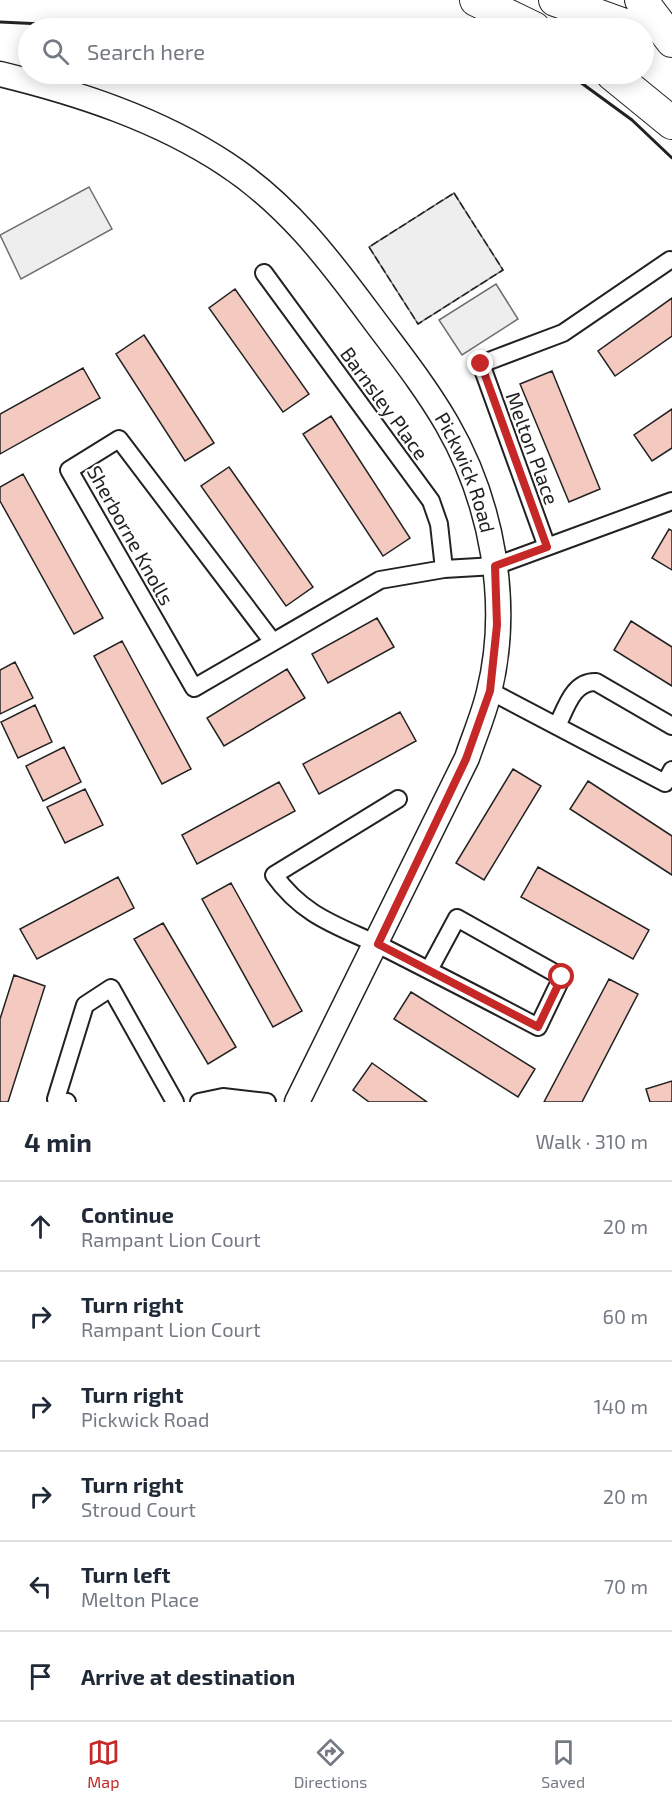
<!DOCTYPE html>
<meta charset="utf-8">
<style>
:root{--surface:#fff;--page:#f2f2f3;--text:#1f2937;--muted:#747a83;--line:#e0e1e3;--accent:#c62828}
body{margin:0;font-family:"Exo 2",sans-serif;background:var(--page);color:var(--text)}
.stop{position:absolute;width:18px;height:18px;margin:-14px;border:4px solid #c62828;border-radius:50%;background:#fff}
.stop.end{background:#c62828;border-color:#fff;box-shadow:0 2px 6px #0008}
.list{margin:0;padding:0;list-style:none}
h2{display:flex;justify-content:space-between;align-items:center;height:78px;margin:0;padding:0 24px;font-size:26px}
h2 small{font-size:20px;font-weight:400;color:var(--muted)}
.list li{display:grid;grid-template-columns:39px 1fr auto;gap:18px;align-items:center;box-sizing:border-box;height:90px;padding:0 24px;border-top:2px solid var(--line)}
.list b{display:block;font-size:22px;white-space:nowrap}
.list p{margin:0;font-size:20px;white-space:nowrap;color:var(--muted)}
.list em{font-size:20px;font-style:normal;color:var(--muted)}
.icon{flex:none;width:33px;height:33px;fill:none;stroke:currentColor;stroke-width:2;stroke-linecap:round;stroke-linejoin:round}
.map{position:relative;flex:none;width:672px;height:1102px;overflow:hidden}
.search{position:absolute;background:var(--surface);box-shadow:0 3px 15px #0003;left:18px;right:18px;top:18px;height:66px;display:flex;align-items:center;gap:15px;box-sizing:border-box;padding:0 21px;border-radius:33px;color:var(--muted);font-size:22px}
.sheet{height:618px;background:var(--surface)}
nav{display:flex;justify-content:space-around;align-items:center;box-sizing:border-box;height:84px;border-top:2px solid var(--line);background:var(--surface);font-size:16px;color:var(--muted)}
nav a{display:grid;justify-items:center;gap:3px}
nav .on{color:var(--accent)}
.map>svg:first-child{display:block}
.green{fill:#eee;stroke:#6f6f6f;stroke-width:1.5}
.building{fill:#f3c9c0;stroke:#222;stroke-width:1.5}
.lines{fill:none;stroke-linecap:round;stroke-linejoin:round}
.street-casing{stroke:#222;stroke-width:20}
.secondary-casing{stroke:#222;stroke-width:27}
.highway-casing{stroke:#222;stroke-width:34}
.street{stroke:#fff;stroke-width:16}
.secondary{stroke:#fff;stroke-width:24}
.highway{stroke:#fff;stroke-width:32}
.fence{stroke:#222;stroke-width:1.5;stroke-dasharray:8 3;stroke-linecap:butt}
.wall{stroke:#222;stroke-width:3}
.route{stroke:#c62828;stroke-width:8}
.labels{text-anchor:middle;dominant-baseline:central;stroke-width:4.5;stroke-linejoin:round;paint-order:stroke}
.street-label{font-size:20px;fill:#222;stroke:#fff}
</style>
<div class="map">
<svg width="672" height="1102" viewBox="0 0 672 1102">
<rect width="100%" height="100%" fill="#fff"/>
<path class="green" d="M89,187l23,42 -91,50 -21,-44z
M454,193l49,77 -85,54 -49,-77z
M496,284l22,35 -56,36 -23,-35z"/>
<path class="building" d="M235,289l74,105 -26,18 -74,-104z
M672,298v38l-57,40 -17,-25z
M144,335l70,108 -29,18 -69,-107z
M83,368l17,30 -100,56v-40z
M552,371l48,118 -31,13 -49,-118z
M672,409v39l-20,13 -18,-26z
M331,416l79,122 -27,18 -80,-122z
M229,467l84,120 -27,19 -85,-120z
M23,474l80,144 -29,16 -74,-133v-14z
M669,529l3,2v39l-20,-12z
M377,618l17,29 -66,36 -16,-29z
M631,621l41,26v39l-58,-36z
M122,641l69,128 -29,15 -68,-128z
M15,662l18,36 -33,16v-44z
M287,669l18,29 -81,48 -17,-28z
M35,705l17,37 -34,16 -17,-36z
M400,712l16,29 -97,53 -16,-30z
M64,747l17,35 -38,19 -17,-35z
M513,769l28,17 -57,94 -28,-17z
M588,781l84,55v39l-102,-66z
M279,782l16,29 -98,53 -15,-29z
M85,789l18,36 -38,18 -18,-36z
M538,867l111,63 -16,29 -112,-62z
M118,877l16,31 -97,51 -17,-30z
M231,883l71,128 -29,16 -71,-128z
M163,923l73,124 -28,17 -74,-125z
M14,975l31,11 -37,116h-8v-83z
M609,979l29,15 -56,108h-38z
M411,992l124,77 -17,28 -124,-78z
M372,1063l55,39h-58l-16,-12z
M672,1081v21h-22l-4,-13z"/>
<g class="lines">
<defs>
<path id="street" d="M264,273l167,228 8,23 5,45
M547,547l-66,-183 82,-31 107,-73
M273,642l-154,-203 -50,31 125,218 186,-108 64,-11 51,-3 177,-65
M490,691l175,92 7,-13
M557,726c9,-18 16,-45 39,-44l76,44
M398,799l-124,76c32,45 70,52 117,76 49,25 98,50 147,76l24,-50 -105,-59 -28,52
M67,1102l-11,-3 29,-94 26,-17 64,114
M199,1102l24,-5 44,5"/>
<g id="secondary">
<path id="s1" d="M0,74c78,19 158,45 226,90 61,40 102,94 145,152 26,35 54,70 76,108 45,78 64,179 42,268 -5,22 -15,45 -22,66l-170,344"/>
</g>
<path id="highway" d="M476,0l58,28
M555,0l78,28
M641,0l31,41
M612,74l60,49"/>
</defs>
<use href="#street" class="street-casing"/>
<use href="#secondary" class="secondary-casing"/>
<use href="#highway" class="highway-casing"/>
<use href="#street" class="street"/>
<use href="#secondary" class="secondary"/>
<use href="#highway" class="highway"/>
<path class="fence" d="M454,193l49,77 -85,54 -49,-77z"/>
<path class="wall" d="M0,22l126,6
M580,82l52,38 40,38"/>
</g>
<g class="lines">
<path class="route" d="M481,364l66,183 -52,19 2,59 -7,66 -24,68 -88,185 160,83 24,-50"/>
</g>
<g class="labels">
<g class="street-label">
<text transform="translate(385 403) rotate(54)">Barnsley Place</text>
<text transform="translate(533 448) rotate(70)">Melton Place</text>
<text stroke="none"><textPath href="#s1" startOffset="640">Pickwick Road</textPath></text>
<text transform="translate(131 535) rotate(61)">Sherborne Knolls</text>
</g>
</g>
</svg>
<div class="stop" style="left:562px;top:977px"></div>
<div class="stop end" style="left:481px;top:364px"></div>
<div class="search"><svg class="icon" aria-label="search" viewBox="0 0 24 24"><circle cx="10" cy="10" r="6"/><path d="M15 15l6 6"/></svg>Search here</div>
</div>
<section class="sheet">
<h2>4 min<small>Walk · 310 m</small></h2>
<ul class="list">
<li><svg class="icon" aria-label="ahead" viewBox="0 0 24 24"><path d="M12 20V5M6 11l6-6 6 6"/></svg><div><b>Continue</b><p>Rampant Lion Court</p></div><em>20 m</em></li>
<li><svg class="icon" aria-label="right" viewBox="0 0 24 24"><path d="M7 20v-9h11M14 6l5 5-5 5"/></svg><div><b>Turn right</b><p>Rampant Lion Court</p></div><em>60 m</em></li>
<li><svg class="icon" aria-label="right" viewBox="0 0 24 24"><path d="M7 20v-9h11M14 6l5 5-5 5"/></svg><div><b>Turn right</b><p>Pickwick Road</p></div><em>140 m</em></li>
<li><svg class="icon" aria-label="right" viewBox="0 0 24 24"><path d="M7 20v-9h11M14 6l5 5-5 5"/></svg><div><b>Turn right</b><p>Stroud Court</p></div><em>20 m</em></li>
<li><svg class="icon" aria-label="left" viewBox="0 0 24 24"><path d="M17 20v-9H6M10 6l-5 5 5 5"/></svg><div><b>Turn left</b><p>Melton Place</p></div><em>70 m</em></li>
<li><svg class="icon" aria-label="arrive" viewBox="0 0 24 24"><path d="M6 21V4h12l-3 4 3 4H6"/></svg><div><b>Arrive at destination</b></div></li>
</ul>
</section>
<nav>
<a class="on"><svg class="icon" aria-label="map" viewBox="0 0 24 24"><path d="M3 6l6-2 6 2 6-2v14l-6 2-6-2-6 2zM9 4v14M15 6v14"/></svg>Map</a>
<a><svg class="icon" aria-label="directions" viewBox="0 0 24 24"><path d="M12 3l9 9-9 9-9-9zM9 14v-3h6M13 9l2 2-2 2"/></svg>Directions</a>
<a><svg class="icon" aria-label="saved" viewBox="0 0 24 24"><path d="M7 4h10v16l-5-4-5 4z"/></svg>Saved</a>
</nav>
